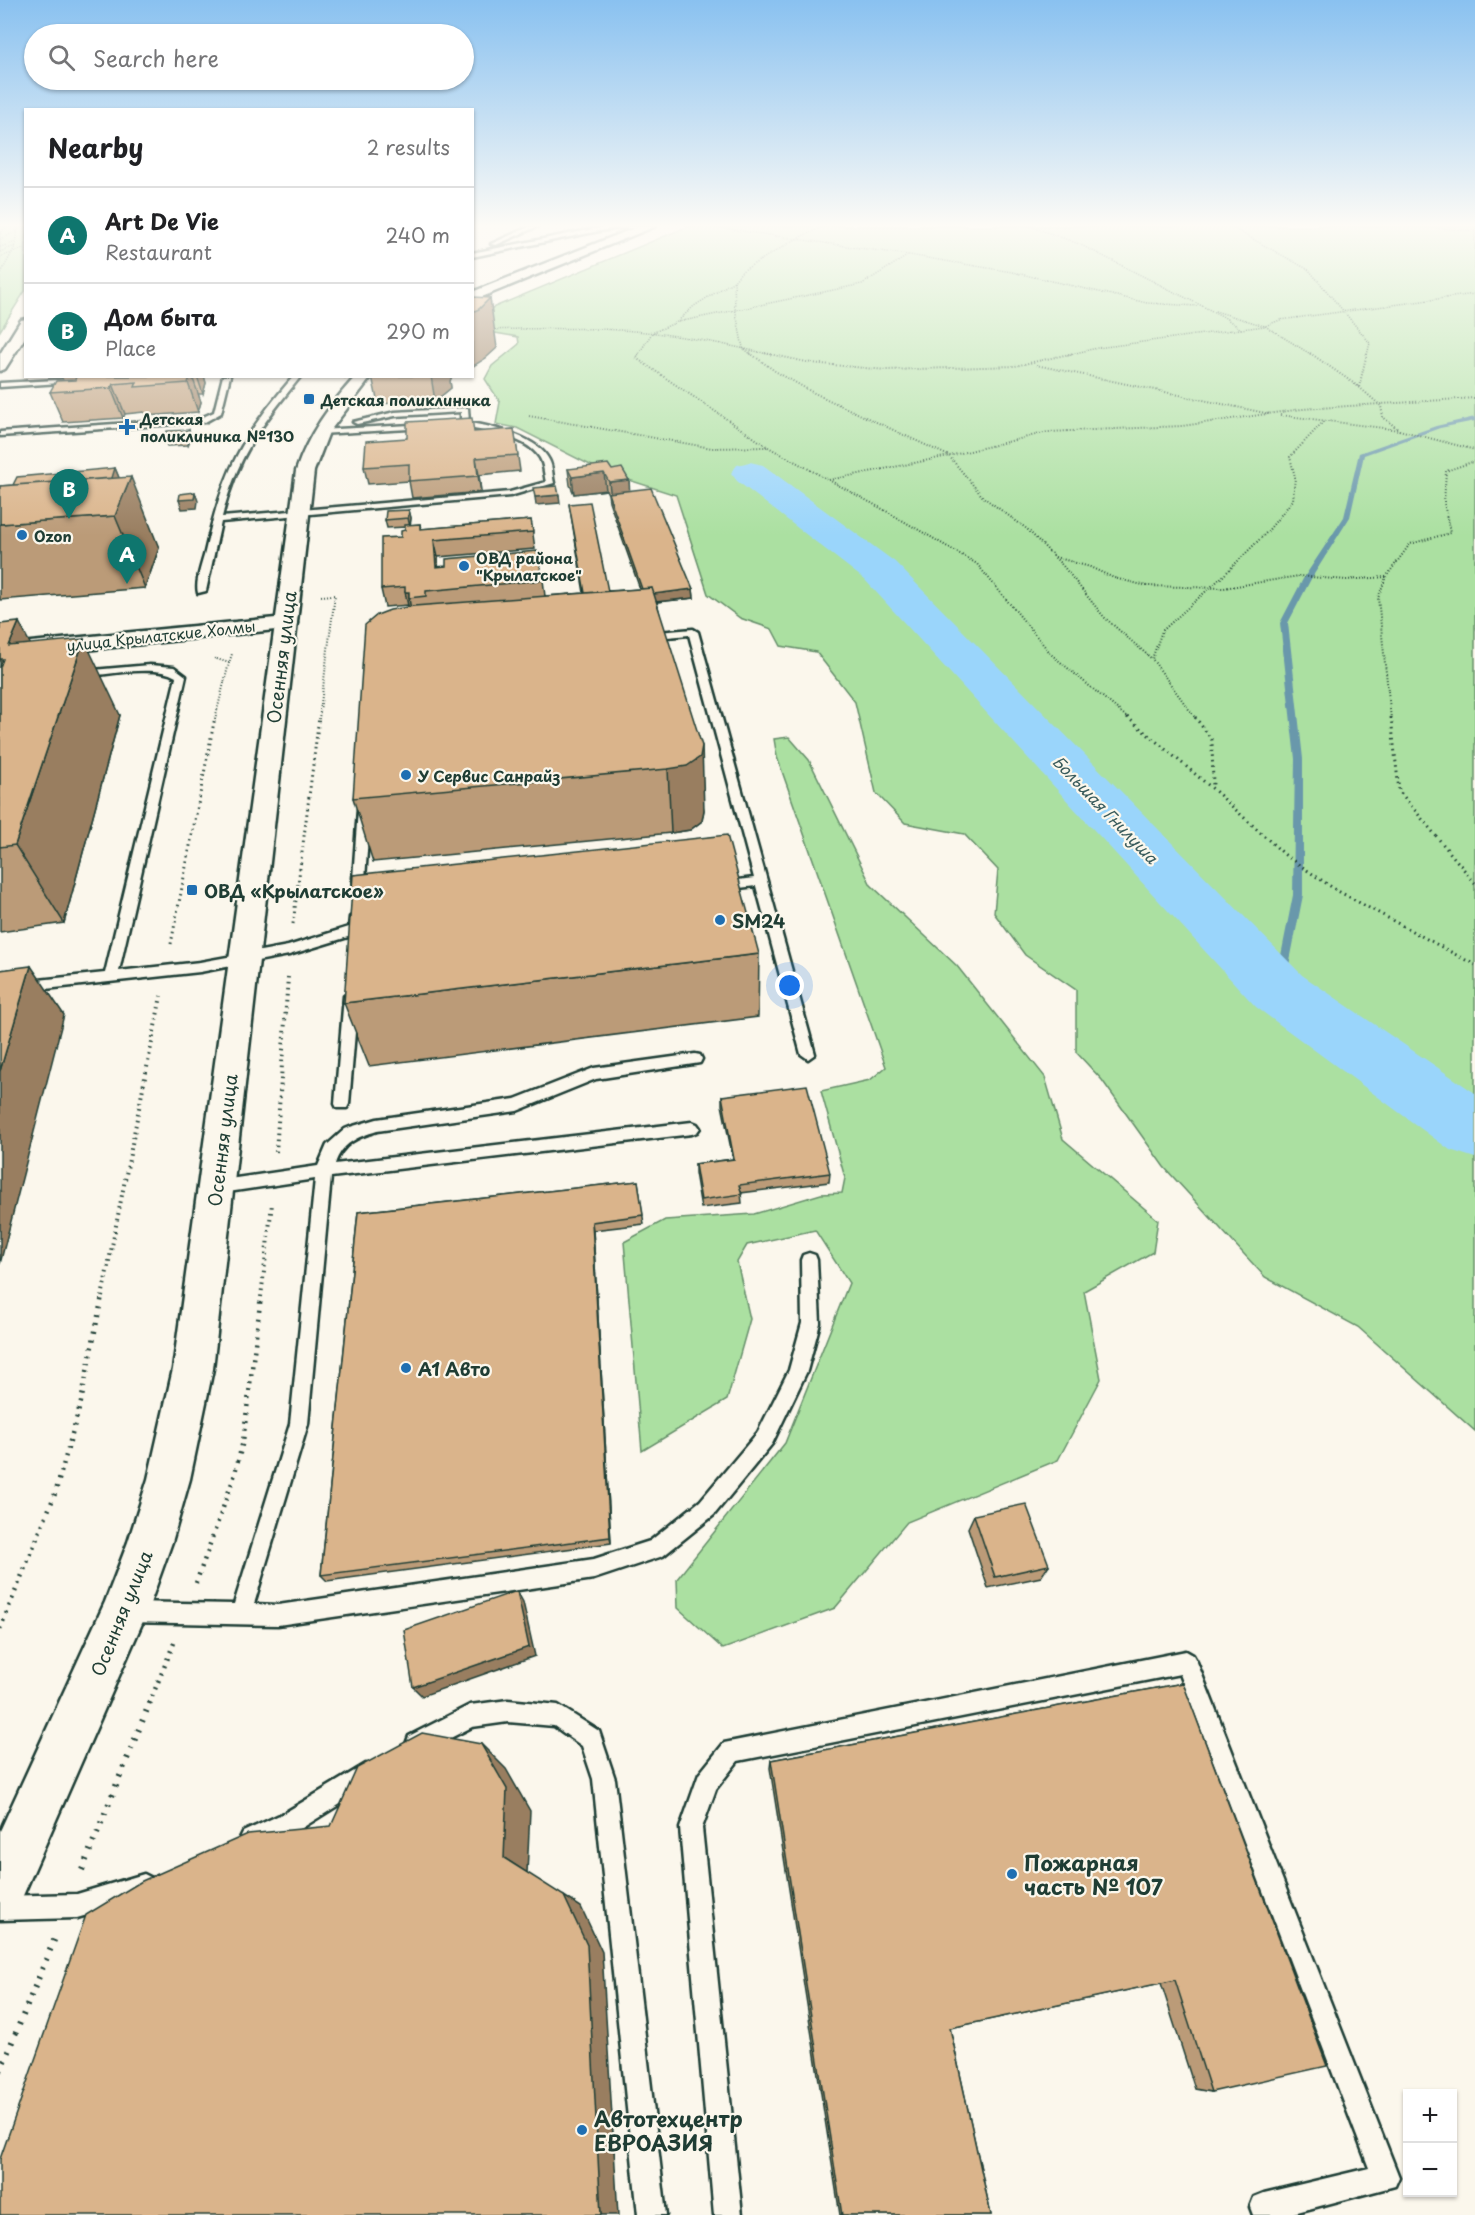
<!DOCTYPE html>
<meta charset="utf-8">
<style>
:root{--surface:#fff;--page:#f2f2f2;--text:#202124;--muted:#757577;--line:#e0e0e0;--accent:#0f766e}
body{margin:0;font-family:"Playpen Sans",sans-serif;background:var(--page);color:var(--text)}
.controls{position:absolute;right:18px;bottom:18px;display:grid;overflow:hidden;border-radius:0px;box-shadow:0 2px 4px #0004}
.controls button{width:54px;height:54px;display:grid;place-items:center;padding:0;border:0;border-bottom:2px solid var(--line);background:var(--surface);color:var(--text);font:30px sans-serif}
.you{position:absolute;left:790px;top:986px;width:21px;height:21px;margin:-15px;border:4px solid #fff;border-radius:50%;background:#1a73e8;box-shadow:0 0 0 9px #1a73e833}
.badge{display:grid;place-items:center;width:39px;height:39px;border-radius:50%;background:var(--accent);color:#fff;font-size:20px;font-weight:700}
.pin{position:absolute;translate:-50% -50px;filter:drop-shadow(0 2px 3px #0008)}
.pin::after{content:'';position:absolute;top:32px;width:21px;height:18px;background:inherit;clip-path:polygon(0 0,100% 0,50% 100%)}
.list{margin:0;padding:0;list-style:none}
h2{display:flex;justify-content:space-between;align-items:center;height:78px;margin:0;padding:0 24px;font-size:26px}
h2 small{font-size:20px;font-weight:400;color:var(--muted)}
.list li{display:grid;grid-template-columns:39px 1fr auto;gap:18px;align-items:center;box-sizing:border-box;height:96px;padding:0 24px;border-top:2px solid var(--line)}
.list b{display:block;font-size:22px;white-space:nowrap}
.list p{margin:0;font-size:20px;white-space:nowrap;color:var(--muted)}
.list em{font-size:20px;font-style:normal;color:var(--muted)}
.icon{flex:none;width:33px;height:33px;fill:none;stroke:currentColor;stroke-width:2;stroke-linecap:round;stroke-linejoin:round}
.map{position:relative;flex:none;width:1475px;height:2215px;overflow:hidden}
.search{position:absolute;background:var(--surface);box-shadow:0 2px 4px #0004;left:24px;top:24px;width:450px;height:66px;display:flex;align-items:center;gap:15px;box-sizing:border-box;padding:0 21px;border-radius:33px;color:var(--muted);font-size:22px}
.panel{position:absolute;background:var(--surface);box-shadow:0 2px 4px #0004;left:24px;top:108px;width:450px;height:270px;border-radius:0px}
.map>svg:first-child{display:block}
.green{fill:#abe0a1;stroke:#658e6a;stroke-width:1.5}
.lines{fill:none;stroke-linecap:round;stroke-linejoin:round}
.stream{fill:#6998ab;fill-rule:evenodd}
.river{fill:#9ad5fb;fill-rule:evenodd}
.service-casing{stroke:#1f3d34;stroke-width:5}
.tertiary-casing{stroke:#1f3d34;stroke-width:5}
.secondary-casing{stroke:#1f3d34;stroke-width:5}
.path-far5{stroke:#1f3d34;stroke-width:1.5;stroke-dasharray:1 1.5;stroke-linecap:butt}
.path-far4{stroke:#1f3d34;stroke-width:2;stroke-dasharray:1 2;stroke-linecap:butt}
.path-far3{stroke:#1f3d34;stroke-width:3;stroke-dasharray:1.5 4;stroke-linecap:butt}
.path-far2{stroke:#1f3d34;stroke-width:4;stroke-dasharray:1.5 4.5;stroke-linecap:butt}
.path-far1{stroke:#1f3d34;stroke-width:4.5;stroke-dasharray:2 6;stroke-linecap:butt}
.path{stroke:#1f3d34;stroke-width:6;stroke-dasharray:2 8;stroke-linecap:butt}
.service{fill:#fbf7ec;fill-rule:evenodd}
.tertiary{fill:#fbf7ec;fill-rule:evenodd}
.secondary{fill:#fbf7ec;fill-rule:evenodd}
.wall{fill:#bb9b78;stroke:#1f3d34;stroke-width:1.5}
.shaded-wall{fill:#997e61;stroke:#1f3d34;stroke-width:1.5}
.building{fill:#dab48b;stroke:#1f3d34;stroke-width:1.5}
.poi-dot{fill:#1f6fb2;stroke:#fbf7ec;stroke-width:2}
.labels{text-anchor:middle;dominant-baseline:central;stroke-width:4.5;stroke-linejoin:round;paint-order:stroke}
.far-poi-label{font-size:15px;font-weight:bold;fill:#1f3d34;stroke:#fbf7ec;text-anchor:start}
.far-street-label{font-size:15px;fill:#1f3d34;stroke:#fbf7ec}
.far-water-label{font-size:16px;font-style:italic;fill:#385b5c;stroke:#fbf7ec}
.street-label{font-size:18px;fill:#1f3d34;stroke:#fbf7ec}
.poi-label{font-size:18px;font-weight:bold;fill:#1f3d34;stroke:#fbf7ec;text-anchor:start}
.near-poi-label{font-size:21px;font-weight:bold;fill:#1f3d34;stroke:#fbf7ec;text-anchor:start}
</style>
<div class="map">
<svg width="1475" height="2215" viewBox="0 0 1475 2215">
<rect width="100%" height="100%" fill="#fbf7ec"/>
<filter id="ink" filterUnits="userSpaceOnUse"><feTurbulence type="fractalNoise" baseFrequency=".0167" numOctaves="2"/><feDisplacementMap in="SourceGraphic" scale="12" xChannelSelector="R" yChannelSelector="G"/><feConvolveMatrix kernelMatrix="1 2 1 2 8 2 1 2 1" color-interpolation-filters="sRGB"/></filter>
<g filter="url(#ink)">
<path class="green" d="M0,226h26l-1,65 -25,40z
M689,226h786v1205l-117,-104 -93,-50 -101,-110 -62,-87 -26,-28v-62l-51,-35 -31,-42 4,-43 -34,-36 -59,-11 -29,-30 -21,-91 -39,-50 -35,-6 -9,-17 -32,-11 -32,-24 -32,-99 -72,-23 -87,-44 -21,-4 4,-22 -15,-23 7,-13 27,-22 -1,-7 -23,-4 -18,-6 3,-14z
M789,737l20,23 62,125 86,81 88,111 18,62 95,81 -5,32 -69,39 17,88 -43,81 -151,62 -72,86 -112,41 -45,-41 -1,-29 108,-136 64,-160 -34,-53 -68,15 -10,17 13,57 -23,81 -85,51 -18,-209 41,-22 89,-6 67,-20 21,-1 3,-15 -24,-87 49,-11 16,-13 -109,-310 -3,-18z"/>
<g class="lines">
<path class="stream" d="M1475,417v4l-35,7 -76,27 -14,62 -39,62 -23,44 15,136v136l-19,96 -5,4 -4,-1 -1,-3 19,-96 2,-136 -15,-136 23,-44 41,-62 15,-64 77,-27z"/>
<path class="river" d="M750,462l13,3 132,97 407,413 173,118v65l-25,-8 -194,-143 -391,-427 -128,-99 -6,-8 6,-8z"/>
<defs>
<path id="service" d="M531,226h7l-42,19 -5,-1z
M609,226h22l14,3 -25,-1 -21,3 -127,26v-4z
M223,376h7l-9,37 -16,9 -205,14v-4l201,-14 13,-6z
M294,376h7c-40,50 -63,77 -79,141l288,-25 36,-10c-2,-8 -2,-17 -6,-24 -15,-24 -64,-29 -89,-32v-4h10v-10l-66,4 -38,8 -4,-2 42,-10 73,-4 1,15c23,3 69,14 80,37 4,7 3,16 5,23l-44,13 -289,26 -15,69 -8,2c-3,-11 4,-29 7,-41 18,-79 35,-114 89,-176z
M345,376h22l1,1 -4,2z
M77,379l-2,3 -75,5v-4z
M430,424l1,2 -4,2 -108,6 -4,-2 4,-2z
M693,629l5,3 117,422 -7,5 -7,-5 -45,-168 -34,4 -6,-4 6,-4 32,-4 -65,-243 -43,4 -5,-3 5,-3z
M150,665l24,2 12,9 -67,295 81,-9 88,-16 61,-19 1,-10 6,-4 6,4 -1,16 -72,22 -89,17 -200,22v-10l105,-11 71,-296c-21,-13 -70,-2 -95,0l-5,-3 5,-3z
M364,805l6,4 -6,84 -6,4 -6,-4 6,-84z
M351,991l7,5 -9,108 -2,4h-10l-2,-4 9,-108z
M695,1054l5,1 2,4 -2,4 -104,16 -79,32 -140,20c-20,6 -35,12 -42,33l357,-42 5,2 3,4 -3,4 -5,2 -361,43 -23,247 -54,180 24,1 316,-46 56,-18 50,-40 58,-69 31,-62 13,-47 -1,-63 2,-5 6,-2 6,2 2,5 3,63 -13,48 -35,73 -58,71 -51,41 -69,23 -316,46 -151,-3 -7,-3 -3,-7 3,-7 7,-3 107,2 56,-180 25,-245 -100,15 -6,-2 -2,-5 2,-5 109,-16 9,-21 18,-16 5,-2 27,-8 138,-20 79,-31z
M1186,1651l7,4 4,7 202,515 -4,9 -109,29h-33l-3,-8 4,-10 10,-4 105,-25 -189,-494 -442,87 -22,28 -14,39 40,387h-28l-34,-387 19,-54 25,-31z
M508,1700l50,5 41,26 16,48 51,436h-28l-45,-436 -11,-33 -28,-20 -46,-4 -36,5 -55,28 -8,-3 -3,-8 3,-8 61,-31z
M366,1764l8,3 3,8 -3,8 -72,45 -51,24 -8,-4 -4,-8 4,-8 43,-20z
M144,1874l8,4 4,8 -4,8 -8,4 -67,20 -77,2v-24l77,-2z"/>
<path id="tertiary" d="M26,319v17l-21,33 -5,2v-17l21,-34z
M286,617l8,1 3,5 -3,5 -294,31v-14z"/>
<path id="secondary" d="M640,226h16l-184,75v-9z
M356,376h16l-43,56 -15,39 -101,898 -23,110 -18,63 -25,70 -129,295 -18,8v-84l105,-229 23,-60 20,-63 25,-110 123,-898c12,-37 34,-66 60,-95z"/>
</defs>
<use href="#service" class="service-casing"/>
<use href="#tertiary" class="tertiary-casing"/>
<use href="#secondary" class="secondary-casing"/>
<path class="path-far5" d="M707,226l201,29
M1030,226l49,18 145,73 17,12 -144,19 -30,7
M1229,226l80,44 61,73 -3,12
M1409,226l66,5
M0,234l6,-8
M0,239l18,-8
M0,247l16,-5
M0,252l15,-6
M0,257l26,-9
M0,275l16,-30 2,-19
M734,281l1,27 8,40 9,7
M1215,311l50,15 47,29
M678,322l184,-38 47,-29 103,17 135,31 50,3
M1241,329l24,-3 15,-6 195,-26
M490,330c54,-2 111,-3 165,3 39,5 78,13 117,22
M638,355l14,-22 25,-11 17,-16 40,-25 8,-10 56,-33 27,-12"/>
<path class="path-far4" d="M639,353l-3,5 132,89 120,65 89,52 75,91 77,64
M750,353l25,18 37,21 137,64 34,41 44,32 36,37 41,51 48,42
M765,353l46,10 75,7 129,-4 59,-13
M1310,353l49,34 22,19 2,11 16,13
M1036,365l234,49
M1359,387l8,-34
M1280,415l119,15 76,20
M529,416l183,32 55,-1
M829,480l120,-24 99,-24 134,-6 120,-17 173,-11
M1055,557l35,10 24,11 33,8 77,2 75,-12 47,4 40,-3
M214,658l15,5 3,-9
M215,719l14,-56
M319,719l16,-124 -15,1
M1196,719l-44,-60 10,-28 61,-55 44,-44 26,-32 2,-23 -5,-20 34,-36
M1391,719l-13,-121 8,-21 24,-33 40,-11 -6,-30 2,-32 29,-10"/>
<path class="path-far3" d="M1127,717l86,72 72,66 51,35 139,75
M1195,717l17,23 1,48
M1391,717l8,74 76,92
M293,924l26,-207
M171,944l44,-227"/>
<path class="path-far2" d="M276,1152l12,-175
M102,1297l59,-301
M261,1297l11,-93"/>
<path class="path-far1" d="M196,1583l38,-106 9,-36 18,-145
M0,1629l55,-135 26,-92 21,-106
M149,1704l25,-61"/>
<path class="path" d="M82,1870l68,-168
M0,2071l55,-133"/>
<use href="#service" class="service"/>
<use href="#tertiary" class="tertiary"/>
<use href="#secondary" class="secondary"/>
</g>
<path class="wall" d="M61,376h143l2,7 -3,11h-5l3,8 -3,10 -52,4 -2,-4 -19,2 -2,4 -60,4 -13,-30 13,-12z
M372,376h80l-2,5 1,7 -16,13 -57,3z
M514,429l6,42 -41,4 2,17 -69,6 -3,-17 -41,3 -4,-17 43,-29z
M189,430l2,8 -3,7 -21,1 -3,-8z
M115,468l4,10 40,70 -14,40 -145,12v-114l13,-1z
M568,469l44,1 17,10v11l64,98 1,9 -37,4 47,208 -2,11 -12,9 -19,3 -298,29 -20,-64 55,-191v-2l-23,2 -4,-18 20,-52 4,-7v-3l-18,1 -2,-8 24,-10 2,8 -1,7 10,-1 1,5 110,-9 4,29 -97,8v10l105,13 2,16 39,-3 -15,-89 39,87 32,-2 -31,-88 -1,-7 -2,-4 -32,4 -4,-9z
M0,624l30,20 90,71 -56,208 -64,9z
M759,954l-1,63 -389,49 -25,-63z
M722,1096l108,77 -1,9 -88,11 1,10 -41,5 -6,-35v-9l38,-5 -11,-54z
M638,1181l6,43 -51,6 18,313 -284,38 -6,-6 37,-363z
M974,1515l75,50 -8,12 -53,11 -20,-60z
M1183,1683l28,409 -16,-3 -34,-106 -211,45 41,187h-151l-70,-447 1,-8z"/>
<path class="shaded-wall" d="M490,298l7,50 -11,10 -14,9v-55z
M190,376h2l9,26 -3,10 -10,-29z
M197,376h7l2,7 -3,11z
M431,376h21l-2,5 1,7 -16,13z
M113,384l12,30 -2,4 -12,-30z
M189,430l2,8 -3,7 -2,-8z
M476,458l3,17 2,17 -3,-16z
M115,468l10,24 6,-15 28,71 -14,40 -30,-72 -115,8z
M604,473l2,17 -32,4 -2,-17z
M629,480l1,16 -19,3 -2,-17z
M195,492l3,9 -1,7 -15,1 -3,-9z
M559,495l1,8 -24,2 -1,-8z
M409,510l2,8 -1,9 -2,-9z
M434,540l4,17 1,27 -3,-17z
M693,589l1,9 -49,5 -1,-8z
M405,592h4v6l2,12h-2z
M19,622l39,76 -49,-52z
M84,639l36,76 -56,208 -49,-78z
M702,746l2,64 -2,11 -12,9 -19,3 -3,-64z
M31,966l33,49 -64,249v-193z
M592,1222l1,8 18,313 -1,-6z
M517,1591l6,11 12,54 -113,40 -9,-9z
M481,1744l25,25 24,42 -3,62 -23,-15z
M564,1896l17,11 21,45 16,263h-17z"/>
<path class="building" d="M472,297l18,1 -11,11 -7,3z
M76,376h114l-2,7 -53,4 2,-5 -24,2 -2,4 -61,4 6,-11 19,-1z
M472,418l2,14 40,-3 4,26 -42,3 2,18 -69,5v-17l-45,3 2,-26 41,-3v-16z
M189,430l-3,7 -22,1 3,-7z
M608,464l4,6 10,-2 7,12 -20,2 -5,-9 -32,4 -4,-8z
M115,468l-3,10 -99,7 4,-8z
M131,477l-16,39 -115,8v-38z
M557,486l2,9 -24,2 -2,-9z
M651,488l42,101 -39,5 -2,-6 -10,1 -34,-96z
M195,492l-1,7 -15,1 1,-6z
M590,502l18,89 -23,2 -16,-89z
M409,510l-1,8 -23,2 1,-9z
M531,520l2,12 -99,8 2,27 10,-1v-7l91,-8 6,29 -117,11v5l-17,2v-6h-4v-5l-24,2v-51l20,-1v-6l4,-1v-5l15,-1v5z
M652,588l50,158 -2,11 -13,9 -19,3 -315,29 12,-173 12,-10 13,-5 24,-4z
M19,622l-10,24 75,-7 -69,206 -15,2v-180l3,-8h-3v-35z
M727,835l32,119 -415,49 9,-128z
M31,966l-31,105v-101z
M807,1085l23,88 -91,12 3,9 -41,6 -6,-36 39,-5 -12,-63z
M638,1181l5,34 -51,7 18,315 -289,38 37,-363z
M1026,1504l23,61 -54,12 -21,-62z
M517,1591l12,56 -116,40 -9,-57z
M1183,1683l144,383 -116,26 -36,-112 -225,48 41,187h-149l-71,-455z
M422,1733l59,11 26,45 -3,69 60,38 23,49 14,270h-601v-56l86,-244 56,-34 106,-47 83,-8 26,-58z"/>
</g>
<linearGradient id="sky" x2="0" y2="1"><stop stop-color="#89c1f0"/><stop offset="0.42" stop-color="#fdfbf6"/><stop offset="1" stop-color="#fdfbf6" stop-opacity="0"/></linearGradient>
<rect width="1475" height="536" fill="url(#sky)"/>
<g class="poi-dot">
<rect x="303" y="393" width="12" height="12" rx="3"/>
<path d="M124 418h6v6h6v6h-6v6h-6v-6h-6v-6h6z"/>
<circle cx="22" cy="535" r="6"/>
<circle cx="464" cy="566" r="6"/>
<circle cx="406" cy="775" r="6"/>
<rect x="186" y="884" width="12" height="12" rx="3"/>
<circle cx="720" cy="920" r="6"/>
<circle cx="406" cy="1368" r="6"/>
<circle cx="1012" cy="1874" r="6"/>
<circle cx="582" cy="2130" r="6"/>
</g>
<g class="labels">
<g class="far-poi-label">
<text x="321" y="399">Детская поликлиника</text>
<text x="140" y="418">Детская<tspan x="140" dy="17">поликлиника №130</tspan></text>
<text x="34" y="535">Ozon</text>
<text x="476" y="557">ОВД района<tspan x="476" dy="17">"Крылатское"</tspan></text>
<text x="418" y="775">У Сервис Санрайз</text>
</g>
<g class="far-street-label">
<text transform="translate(161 635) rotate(-6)">улица Крылатские Холмы</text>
</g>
<g class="far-water-label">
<text transform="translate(1106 809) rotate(46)">Большая Гнилуша</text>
</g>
<g class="street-label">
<text transform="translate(281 657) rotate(-83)">Осенняя улица</text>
<text transform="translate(222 1140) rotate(-83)">Осенняя улица</text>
<text transform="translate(121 1613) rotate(-68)">Осенняя улица</text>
</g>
<g class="poi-label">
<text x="204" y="890">ОВД «Крылатское»</text>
<text x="732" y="920">SM24</text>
<text x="418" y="1368">А1 Авто</text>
</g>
<g class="near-poi-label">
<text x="1024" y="1862">Пожарная<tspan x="1024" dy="24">часть № 107</tspan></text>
<text x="594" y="2118">Автотехцентр<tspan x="594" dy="24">ЕВРОАЗИЯ</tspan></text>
</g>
</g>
</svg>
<div class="controls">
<button>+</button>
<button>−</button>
</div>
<div class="you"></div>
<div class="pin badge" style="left:127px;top:584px">A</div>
<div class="pin badge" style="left:69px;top:519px">B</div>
<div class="search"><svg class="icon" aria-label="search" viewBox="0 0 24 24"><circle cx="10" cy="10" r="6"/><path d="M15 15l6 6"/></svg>Search here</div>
<section class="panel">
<h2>Nearby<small>2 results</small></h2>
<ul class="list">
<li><span class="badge">A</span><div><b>Art De Vie</b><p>Restaurant</p></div><em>240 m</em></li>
<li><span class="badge">B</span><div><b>Дом быта</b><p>Place</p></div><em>290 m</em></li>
</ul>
</section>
</div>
